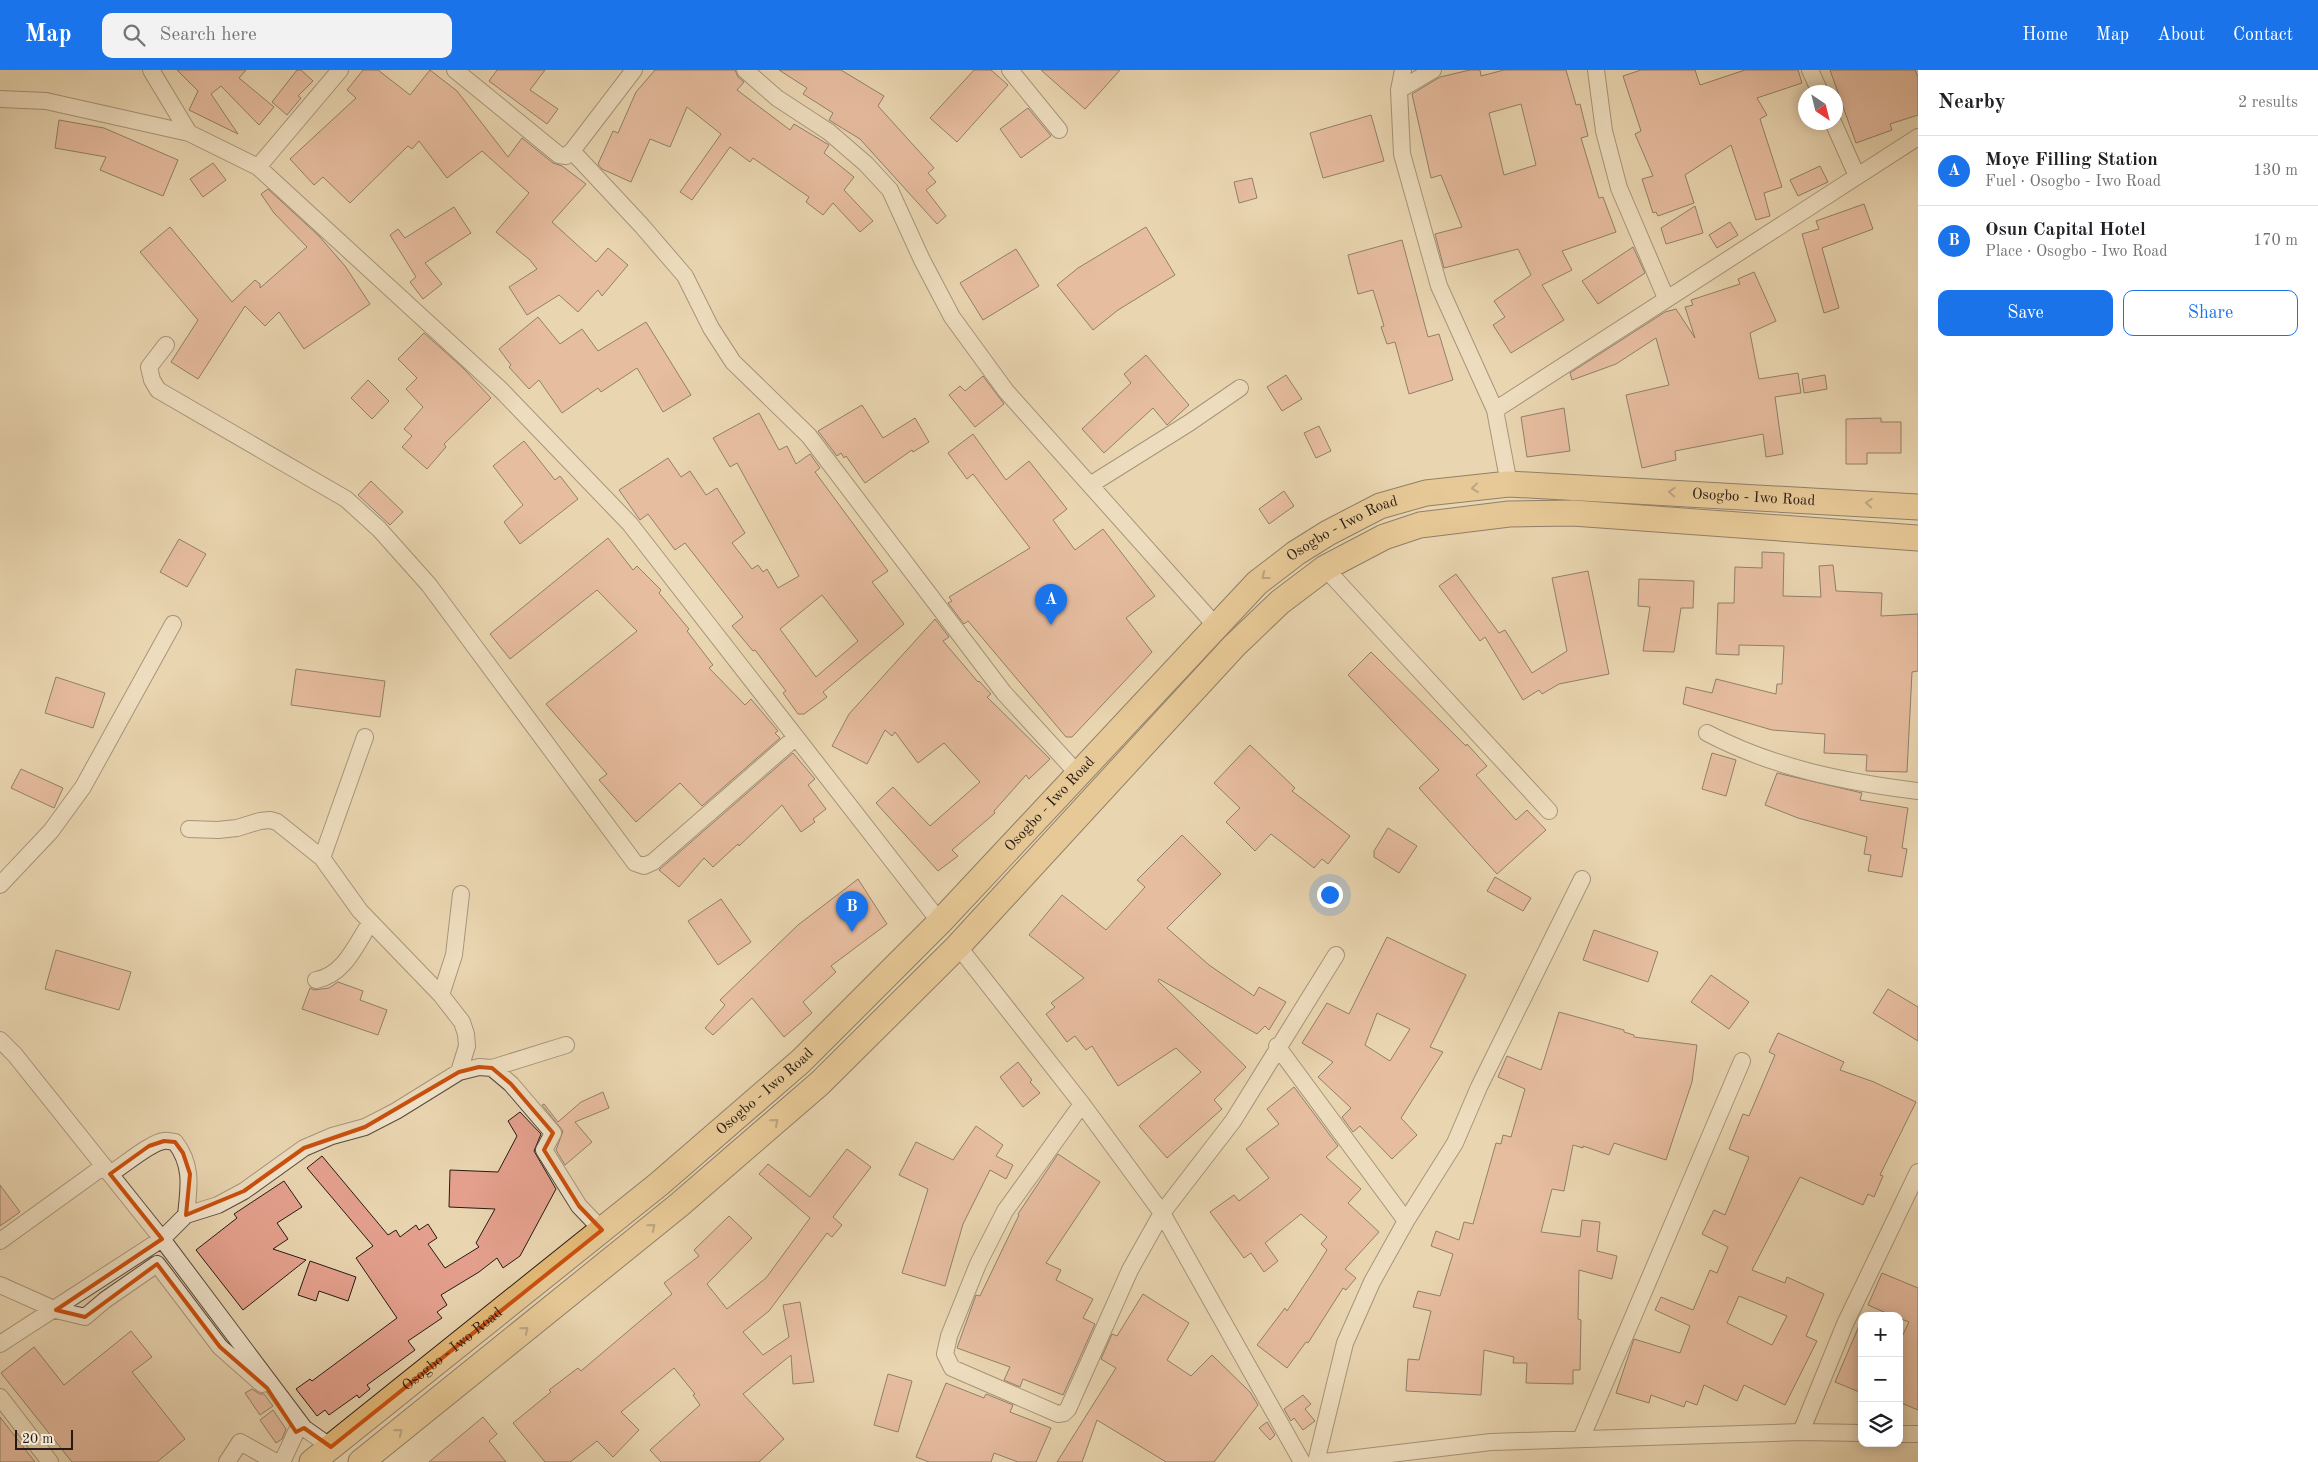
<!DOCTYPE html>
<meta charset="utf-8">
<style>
:root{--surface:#fff;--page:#f2f2f2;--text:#202124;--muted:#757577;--line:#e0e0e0;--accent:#1a73e8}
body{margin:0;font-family:"Old Standard TT",serif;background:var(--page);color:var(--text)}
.controls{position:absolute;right:15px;bottom:15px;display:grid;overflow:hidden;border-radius:10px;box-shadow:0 2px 12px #0003}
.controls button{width:45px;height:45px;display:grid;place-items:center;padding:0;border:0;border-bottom:1px solid var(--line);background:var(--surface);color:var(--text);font:25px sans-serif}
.compass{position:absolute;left:1798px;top:15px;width:45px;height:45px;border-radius:50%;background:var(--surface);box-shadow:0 2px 12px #0003;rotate:145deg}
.scale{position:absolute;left:15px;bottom:12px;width:58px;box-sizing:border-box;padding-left:5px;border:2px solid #261a14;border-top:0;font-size:14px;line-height:18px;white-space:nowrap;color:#261a14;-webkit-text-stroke:4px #f1e4cc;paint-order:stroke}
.you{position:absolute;left:1329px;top:824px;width:18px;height:18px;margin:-12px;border:4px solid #fff;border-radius:50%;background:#1a73e8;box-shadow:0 0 0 8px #1a73e833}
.badge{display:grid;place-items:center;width:32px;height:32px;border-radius:50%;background:var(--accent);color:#fff;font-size:16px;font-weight:700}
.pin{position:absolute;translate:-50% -41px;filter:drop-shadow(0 1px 2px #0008)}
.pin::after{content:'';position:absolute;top:26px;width:18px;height:15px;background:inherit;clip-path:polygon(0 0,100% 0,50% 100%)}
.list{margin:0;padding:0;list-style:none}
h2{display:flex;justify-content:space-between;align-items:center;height:65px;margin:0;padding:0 20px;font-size:21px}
h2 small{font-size:16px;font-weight:400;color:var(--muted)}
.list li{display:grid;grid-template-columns:32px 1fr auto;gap:15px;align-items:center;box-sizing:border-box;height:70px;padding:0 20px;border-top:1px solid var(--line)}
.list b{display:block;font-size:19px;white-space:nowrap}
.list p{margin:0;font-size:16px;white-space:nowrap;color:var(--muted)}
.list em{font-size:16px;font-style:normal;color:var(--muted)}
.actions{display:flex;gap:10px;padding:15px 20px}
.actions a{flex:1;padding:11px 0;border:1px solid var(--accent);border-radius:10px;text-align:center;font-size:18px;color:var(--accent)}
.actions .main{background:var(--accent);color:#fff}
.icon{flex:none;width:28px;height:28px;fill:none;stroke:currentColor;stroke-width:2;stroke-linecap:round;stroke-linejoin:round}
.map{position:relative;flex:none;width:1918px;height:1392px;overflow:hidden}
header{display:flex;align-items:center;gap:30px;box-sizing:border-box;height:70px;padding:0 25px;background:var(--accent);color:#fff}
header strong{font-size:24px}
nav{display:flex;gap:28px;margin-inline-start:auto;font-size:18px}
.search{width:350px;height:45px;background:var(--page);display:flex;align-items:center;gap:12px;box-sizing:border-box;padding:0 18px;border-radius:10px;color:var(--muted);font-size:19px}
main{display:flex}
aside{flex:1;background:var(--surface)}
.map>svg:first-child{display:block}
.building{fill:#e4a08d;stroke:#261a14;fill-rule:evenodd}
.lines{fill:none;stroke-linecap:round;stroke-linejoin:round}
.street-casing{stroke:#57493b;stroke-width:18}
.primary-casing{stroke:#261a14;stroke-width:27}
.street{stroke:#f1e4cc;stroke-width:16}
.primary{stroke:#e4ba78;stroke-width:25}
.oneway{stroke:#856a46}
.marked{fill:none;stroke:#cb500d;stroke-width:4;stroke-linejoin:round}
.labels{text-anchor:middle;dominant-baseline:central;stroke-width:4.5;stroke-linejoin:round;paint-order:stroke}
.street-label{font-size:15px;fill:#261a14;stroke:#f1e4cc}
</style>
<header>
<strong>Map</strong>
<div class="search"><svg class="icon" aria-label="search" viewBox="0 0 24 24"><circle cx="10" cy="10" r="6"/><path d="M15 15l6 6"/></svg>Search here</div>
<nav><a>Home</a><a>Map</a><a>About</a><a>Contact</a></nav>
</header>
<main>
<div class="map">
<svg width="1918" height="1392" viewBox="0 0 1918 1392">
<rect width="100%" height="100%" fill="#e9d5b0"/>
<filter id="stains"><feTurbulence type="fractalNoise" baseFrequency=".004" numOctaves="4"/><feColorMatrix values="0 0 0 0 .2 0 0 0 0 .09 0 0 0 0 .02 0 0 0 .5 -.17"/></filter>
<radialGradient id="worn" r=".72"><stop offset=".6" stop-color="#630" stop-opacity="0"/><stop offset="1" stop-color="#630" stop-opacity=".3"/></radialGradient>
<path class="building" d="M177,0h69l-7,8 35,29 -15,18 -38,-39 -10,8 27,40 -49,-24 9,-19z
M297,0h4l12,11 -15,15 3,2 -14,17 -15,-13z
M363,0h15l32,25 20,-25 27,21 51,66 14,-19 31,25 9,3 24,18 -34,38 44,40 12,-14 20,17 -26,31 -4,-6 -20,22 -19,-17 -32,20 -18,-28 28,-18 -7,-9 -34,-28 33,-39 -47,-42 -35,27 -28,-37 -7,8 -4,-3 -58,57 -27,-26 -9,8 -24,-26 66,-61 -9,-8z
M497,0h48l-15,20 28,19 -11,15 -58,-43z
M655,0h80l3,7 6,5 -7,8 53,40 4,-6 35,21 -5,8 30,24 -10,13 29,31 -13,11 -27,-29 -10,12 -17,-13 3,-5 -56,-39 -3,4 -20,-15 -38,53 -12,-8 41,-58 -34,-27 -17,40 -20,-8 -19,43 -29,-13 -4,-5 15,-33 5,2 18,-41z
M779,0h62l43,26 -6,10 56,62 -6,5 8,9 -10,8 20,26 -9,8 -77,-85 -31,-19 4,-7 -30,-19 4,-6z
M974,0h17l17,15 -51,57 -27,-24z
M1041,0h79l-35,39z
M1470,0h10l1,6 23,-6h62l10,35 4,-1 8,32 -7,2 18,60 4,-1 13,35 -54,19 10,19 -30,15 22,35 -53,33 -18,-28 12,-8 -11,-16 37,-26 -13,-26 -74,19 -9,-34 27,-7 -21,-52 -10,3 -19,-84 28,-17zM1521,34l15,61 -32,10 -15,-62z
M1641,0h54l5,15 45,-15h53l4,13 -45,15 10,17 -7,4 22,68 -18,6 6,23 -14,4 -25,-75 -46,30 9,28 -36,13 -2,-4 -3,1 -11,-34 11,-3 -18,-42 6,-3 -18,-55z
M1830,0h85l3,7v38l-28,9 2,6 -36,13z
M1028,38l23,28 -30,22 -21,-29z
M1371,45l13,46 -61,17 -13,-45z
M59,50l45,8 74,32 -15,36 -63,-26 6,-13 -51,-9z
M213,93l13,17 -23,17 -13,-18z
M1820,96l8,16 -30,14 -8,-16z
M1252,108l5,20 -18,5 -5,-21z
M268,119l51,47 26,30 25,38 -66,45 -25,-37 -14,14 -20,-20 -47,73 -27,-17 27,-42 -58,-68 30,-25 62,75 23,-22 5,4v4l47,-41 -33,-34 -13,-19z
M1864,134l9,25 -51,19 17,60 -15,5 -22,-79 17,-5 -3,-8z
M1695,136l8,27 -37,11 -5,-16z
M454,137l17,26 -46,30 17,21 -19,15 -13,-17 6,-5 -26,-42 8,-6 7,9z
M1730,152l8,13 -21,13 -8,-13z
M1146,157l29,48 -57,35 -25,20 -36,-45 21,-17z
M1402,170l26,97 11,-3 14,46 -44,14 -14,-52 -8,2 -6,-17 3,-1 -11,-36 -15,4 -10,-39z
M1633,177l12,26 -47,31 -16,-23z
M1016,179l23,37 -56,34 -23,-37z
M1754,202l22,49 -26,12 9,46 39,-6 3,20 -26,4 8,57 -17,3 -3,-23 -88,17 1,9 -34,8 -16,-73 43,-10 -13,-47 -40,26 -44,16 -2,-7 95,-61 11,-3 19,29 -10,-31 8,-2 -2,-5 49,-16 -2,-5z
M538,247l22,27 22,-15 16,22 48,-29 45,73 -28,17 -26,-44 -36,24 -3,-4 -36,25 -23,-33 -10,9 -20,-22 2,-2 -12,-16z
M424,263l39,35 28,30 -47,46 2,3 -19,22 -25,-22 10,-11 -8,-7 19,-22 -17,-18 11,-11 -19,-19z
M1146,285l43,50 -22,20 -14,-17 -49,45 -22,-24 49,-46 -7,-9z
M1286,305l16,24 -20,12 -15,-24z
M1825,305l2,14 -23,4 -2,-14z
M983,306l21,28 -29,23 -26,-32 11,-9 5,5z
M368,310l21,21 -17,18 -21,-21z
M862,335l21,33 32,-20 14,24 -16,10 -1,-2 -47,33 -19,-27 -2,2 -3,-5 -4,3 -19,-25z
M1564,338l6,43 -43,6 -6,-40z
M759,343l20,37 8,-4 9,18 14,-10 10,14 -5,4 73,99 -16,11 32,42 -81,68 4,5 -23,17h-6l-15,-21 3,-2 -31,-41 -2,1 -21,-25 11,-9 -58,-74 -10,7 -27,-36 -8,6 -21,-30 49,-32 13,19 9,-6 16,24 11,-7 28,45 -13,10 20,26 6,-4 5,7 4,-3 11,19 21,-12 -62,-113 -7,4 -17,-29zM822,525l36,46 -42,36 -36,-48z
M1881,348v4h20v31h-34v11h-21v-45z
M1319,356l12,25 -15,7 -12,-25z
M973,364l33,46 23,-19 38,48 -14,11 22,30 28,-21 52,67 -29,22 26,34 -80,85h-6l-98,-116 -4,3 -16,-21 4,-2 -3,-4 81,-49 -57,-74 -6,5 -19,-26z
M524,371l31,39 5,-4 18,23 -58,45 -16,-22 19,-17 -30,-39z
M371,411l32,31 -13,13 -32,-30z
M1284,421l10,15 -25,18 -10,-15z
M608,468l25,32 4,-4 24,24 -2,3 30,36 -2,2 26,34 -4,3 36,37 6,-6 27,32 -3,2 5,5 -78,68 -22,-23 -44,39 -37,-42 8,-6 -61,-70 91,-73 -40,-41 -87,69 -20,-25z
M179,469l27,15 -19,33 -27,-15z
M1762,482l22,1 -1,43 38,1 -2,-31 14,-1 3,26 46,2 -1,23 37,-2v57l-6,1 -5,100 -41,-1 1,-16 -43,-2 1,-19 -53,-4 -89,-26 3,-17 26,6 4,-14 60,15 1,-10h5l2,-38 -45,-1v10l-23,-1 2,-51h16l1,-36 27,1z
M1588,501l21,103 -50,10 -17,10 -3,-4 -16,10 -38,-63 -5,4 -41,-55 17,-12 43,59 6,-3 27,43 35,-22 -15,-73z
M1639,509l55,2 -1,27h-12l-7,44 -31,-1 7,-44 -12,-1z
M935,549l14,18 -6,4 35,41 1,-1 12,13 -4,3 63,62 -21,20 -3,-4 -32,36 1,2 -43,37 6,6 -20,15 -62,-68 17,-16 37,39 50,-44 -36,-39 -26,20 -23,-31 -3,4 -7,-6 -18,34 -35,-18 17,-32z
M1371,582l95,94 1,-2 20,22 -11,9 40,45 11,-10 19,20 -49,44 -78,-86 20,-18 -91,-95z
M296,599l89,12 -5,36 -89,-12z
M56,607l49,16 -12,35 -48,-15z
M1250,675l45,43 -3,3 58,45 -22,28 -6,-5 -8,9 -43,-34 -16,17 -29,-29 14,-14 -26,-25z
M793,683l22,26 -7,6 18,24 -13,10 2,3 -14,10 -19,-27 -43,41 -1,-2 -25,23 -9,-9 -25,29 -20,-17z
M1712,683l24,7 -10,36 -24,-7z
M21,699l42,19 -9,20 -43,-20z
M1777,703l85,20 -2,7 48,8 -6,40 5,1 -5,28 -34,-6 3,-16 -7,-1 3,-17 -69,-19 -33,-13z
M1388,758l29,18 -18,27 -25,-16v-6z
M1182,765l39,39 -54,54 42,37 45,31 5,-9 27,15 -17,28 -4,-4 -8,8 -98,-55 -1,2 88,86 -32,33 8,9 -55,49 -28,-32 62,-54 -25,-24 -58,38 -26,-40 -6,4 -11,-14 -8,6 -21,-28 9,-7 -4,-4 33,-25 -55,-43 33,-40 44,35 39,-43 -8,-7z
M1495,807l36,21 -8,13 -36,-20z
M858,809l29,45 -56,42 5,6 -33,30 9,11 -28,24 -32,-39 -39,37 -8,-7 20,-23 -5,-5 78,-75z
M721,829l30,43 -33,23 -30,-44z
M1594,860l64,22 -10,30 -65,-22z
M1387,867l79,38 -36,72 13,5 -42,66 16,17 -25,24 -32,-33 -7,6 -11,-15 9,-9 -33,-31 15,-15 -31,-19 25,-40 22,11zM1377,943l33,16 -20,32 -25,-16z
M56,880l75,22 -12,38 -74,-21z
M1711,905l38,27 -20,27 -38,-27z
M338,912l25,9 -3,9 27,10 -9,25 -76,-26 8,-21 4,2 15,-2z
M1888,919l30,18v34l-45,-28z
M1559,942l65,18v2l10,3v2l63,8 -5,37 -26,78 -52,-17 -5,12 -26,-9v2l-10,-3 -9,46 -12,-2 -11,43 39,5 2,-17 18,2 -3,29 20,5 -5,23 -33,-9 -1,49 3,1 -1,50h-7v14l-47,-1 1,-20h-14l1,-6 -30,-7 -3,45 -75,-4 2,-32 11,1 12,-49 -18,-4 5,-16 22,5 13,-42 -22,-8 5,-15 23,9 5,-18 9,2 23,-81 5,1 2,-9 8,2 14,-48 -27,-12 9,-21 34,14z
M1778,963l66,29 -4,8 34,12 42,20 -36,73 3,1 -9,21 -6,-3 -5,11 -63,-28 -48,93 33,13 2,-6 37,17 -18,42 11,5 -32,64 -41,-20 -7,16 -33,-16 -7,20 -11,-4 -2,6 -33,-12 -2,8 -33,-10 18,-54 46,14 10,-27 -35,-16 6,-13 32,13 17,-40 7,3 11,-26 -26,-13 12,-24 11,5 24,-58 -20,-8 14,-35 6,2 26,-61 -6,-3zM1739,1226l48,20 -15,29 -45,-22z
M1018,992l14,18 -2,2 10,11 -17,14 -23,-30z
M1294,1017l44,59 -12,11 35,32 -13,14 31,29 -34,37 11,9 -10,12 -3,-2 -35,55 -2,-1 -19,26 -30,-23 28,-37 2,3 26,-39 14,-22 -6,-6 6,-7 -26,-23 -36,29 13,18 -14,11 -13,-19 -7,5 -34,-46 24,-17 5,6 30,-23 -23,-29 33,-25 -12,-15z
M603,1022l6,16 -34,14 17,20 -27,23 -9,-15 7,-19 -21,-26 2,-1 14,18 23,-20z
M520,1042l21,22 -7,17 22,38 -36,67 -17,12 -6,-10 -18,14 -38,23 6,10 -10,7 5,6 -34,23 7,9 -48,35 3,4 -11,9 -2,-3 -28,20 -4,-5 -8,6 -21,-27 14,-10 2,2 85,-63 -41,-60 17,-12 -66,-78 15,-12 66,79 8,-5 4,7 16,-12 3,5 9,-6 9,14 -9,6 17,24 34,-21 -3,-4 19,-34 -46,-2 1,-37 48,2 19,-36 -9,-15z
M976,1056l27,19 -7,11 17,9 -7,14 -16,-9 -27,54 -18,62 -43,-13 26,-84 -29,-14 17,-33 37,18z
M847,1079l24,18 -38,50 9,8 -10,12 -5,-4 -58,78 -26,21 20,23 26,-18 -6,-32 17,-3 14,80 -21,2 -2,-29 -48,39 41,45 -25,23h-98l-11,-12 50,-45 -7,-10 2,-1 -21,-26 -53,44 18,18 -26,27 -16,-16 -27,21h-25l-32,-39 38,-31 -2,-2 29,-22 3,3 91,-77 -8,-11 35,-27 -5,-6 35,-34 23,22 -45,46 20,25 39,-31 44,-60 -51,-44 9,-10 42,33z
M1058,1084l42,28 -54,81 15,7 -5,10 37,19 -10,19 12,6 -32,71 -40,-16 -3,8 -16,-7 6,-13 -53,-19 19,-53 4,1 39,-81 -1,-1z
M284,1111l18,26 -25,16 11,16 -15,10 33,11 -63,50 -47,-60 41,-32 -3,-4z
M0,1115l20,27 -20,14z
M310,1191l46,16 -8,24 -29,-10 -3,10 -18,-6z
M1882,1203l36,15v122l-19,-8v-59l10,-21 -10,-4v-2h-6l-25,-11z
M1143,1224l46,29 -22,37 24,16 21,-21 38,37 8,13 -44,57h-48l-69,-42 -15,42h-25l59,-94 -15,-9 11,-25 5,2z
M1862,1249v74l-27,-11z
M131,1261l21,26 -20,15 53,67 -28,23h-85l-71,-89 33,-26 30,38z
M888,1304l24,7 -14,51 -24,-7z
M946,1313l38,15 2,-4 27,11 -3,7 41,16 -15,34h-18l-24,-9 -3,9h-62l-13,-5z
M252,1319l8,5h4l9,12 -13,9 -15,-22z
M1303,1325l8,9 -6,5 10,12 -12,9 -9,-12 -3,3 -7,-12z
M273,1340l13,19 -4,10 -6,4 -16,-23z
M0,1347l35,45h-35z
M483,1347l14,17 -8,7 17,21h-77z
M1267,1352l8,13 -5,5 -11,-12z"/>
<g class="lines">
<defs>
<path id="street" d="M151,0l38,63
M455,0l104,85 7,1 6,-5 62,-81
M745,0l32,28 52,34 37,32 24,26 32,70 30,57 54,74 210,235
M1010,0l49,60
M1403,0l-4,20 3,64 37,132 56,124 14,74
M1596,0l8,61 15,57 47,110
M1810,0l10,22
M1399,20l34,-20
M0,29l46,2 143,32 69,34 243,223 129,134 310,398
M1833,52l24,54
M572,81l70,75 43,50 26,52 22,34 76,74 195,257 74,81
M258,97l82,-97
M166,275l-17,22 3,13 6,10 188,109 33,30 50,56 206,278 9,3 9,-4 142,-124
M1495,340l423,-273
M1090,415l99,-62 51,-35
M1325,498l224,243
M1707,663c67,35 137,49 211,58
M189,759l29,1 19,-2 23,-7 10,-1 7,2 45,36 38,53 81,84 21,27 4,12 1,12 -8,26
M322,788l43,-121
M0,815l51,-54 32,-44 90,-163
M958,876l124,158 80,109 140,249
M316,910c28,-5 40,-35 54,-57
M441,925l13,-40 7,-61
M0,970l15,15 147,184 142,189 27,19
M1277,976l129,175
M492,998l74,-23
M1082,1034l-77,107 -27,53 -29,72 -4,18 7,14 106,46 6,-1 4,-4 62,-139 32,-57 71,-92 103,-166
M110,1104c13,-8 41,-32 54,-33 3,-1 8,1 11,1 18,23 14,46 11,73
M0,1171l104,-75
M0,1215l56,25 29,7 20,-17 52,-36 63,83 42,37
M0,1274l162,-105 24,-24 32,-10 26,-14 60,-43 28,-12 33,-9 31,-16 63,-39 20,-5 13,1 19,16 42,49 -9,17 35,56 23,24
M0,1327l50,65
M1801,1362l44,-108 73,-152
M1899,1364h19
M1581,1369l161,-378
M227,1392l13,-20 36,20
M282,1392l14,-30
M1316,1392l29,-119 27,-61 34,-61 49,-78 24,-56 103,-208
M1324,1392l167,-20 310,-10 61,1"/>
<g id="primary">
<path id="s1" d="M312,1392l347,-278 142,-123 139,-139 317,-339 39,-30 32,-20 52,-27 46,-13 83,-9 409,23"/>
<path d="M361,1392l318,-257 141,-122 138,-137 276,-300 46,-44 45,-34 59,-31 36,-12 89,-11 64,-1 345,25"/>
</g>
</defs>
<use href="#street" class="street-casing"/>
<use href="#primary" class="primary-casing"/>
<use href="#street" class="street"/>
<use href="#primary" class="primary"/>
</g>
<defs><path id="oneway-chevron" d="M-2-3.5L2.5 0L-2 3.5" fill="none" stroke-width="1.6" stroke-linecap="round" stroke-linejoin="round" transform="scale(1.25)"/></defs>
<g class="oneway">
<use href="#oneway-chevron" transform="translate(1475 418) rotate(174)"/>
<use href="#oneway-chevron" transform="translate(1672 422) rotate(-177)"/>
<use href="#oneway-chevron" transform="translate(1869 433) rotate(-176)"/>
<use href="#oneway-chevron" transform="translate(1265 506) rotate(142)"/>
<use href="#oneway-chevron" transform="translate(775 1052) rotate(-41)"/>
<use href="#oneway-chevron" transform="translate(652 1157) rotate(-39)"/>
<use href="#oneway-chevron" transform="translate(525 1260) rotate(-39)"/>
<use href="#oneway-chevron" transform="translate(399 1362) rotate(-39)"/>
</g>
<path d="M0 0H1918V1392H0ZM479,997l13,1 19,16 42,49 -9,17 35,56 23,24 -271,217 -27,-19 -8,4 -29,-44 -47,-41 -63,-83 -72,53 -29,-7 106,-71 -52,-65 39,-28 15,-5 11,1 8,11 7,21 -4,41 58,-24 60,-43 61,-21 94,-55z" fill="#e9d5b0" fill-opacity=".55" fill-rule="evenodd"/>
<path class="marked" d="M479,997l13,1 19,16 42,49 -9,17 35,56 23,24 -271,217 -27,-19 -8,4 -29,-44 -47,-41 -63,-83 -72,53 -29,-7 106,-71 -52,-65 39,-28 15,-5 11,1 8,11 7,21 -4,41 58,-24 60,-43 61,-21 94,-55z"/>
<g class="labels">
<g class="street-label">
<text stroke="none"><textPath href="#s1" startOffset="1815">Osogbo - Iwo Road</textPath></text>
<text stroke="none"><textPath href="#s1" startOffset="1395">Osogbo - Iwo Road</textPath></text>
<text stroke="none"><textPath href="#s1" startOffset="990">Osogbo - Iwo Road</textPath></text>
<text stroke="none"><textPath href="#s1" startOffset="585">Osogbo - Iwo Road</textPath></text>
<text stroke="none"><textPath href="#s1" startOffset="180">Osogbo - Iwo Road</textPath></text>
</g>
</g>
<rect width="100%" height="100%" filter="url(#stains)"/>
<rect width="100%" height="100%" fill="url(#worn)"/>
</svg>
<div class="controls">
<button>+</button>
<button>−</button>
<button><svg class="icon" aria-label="layers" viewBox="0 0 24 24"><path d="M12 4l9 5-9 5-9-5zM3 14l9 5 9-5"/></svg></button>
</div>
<svg class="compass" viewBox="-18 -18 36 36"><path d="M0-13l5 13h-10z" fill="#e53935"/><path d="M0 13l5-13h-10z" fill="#757577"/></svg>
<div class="scale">20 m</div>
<div class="you"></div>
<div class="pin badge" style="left:1051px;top:555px">A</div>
<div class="pin badge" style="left:852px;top:862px">B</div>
</div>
<aside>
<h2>Nearby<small>2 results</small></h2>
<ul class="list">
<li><span class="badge">A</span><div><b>Moye Filling Station</b><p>Fuel · Osogbo - Iwo Road</p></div><em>130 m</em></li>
<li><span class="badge">B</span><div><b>Osun Capital Hotel</b><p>Place · Osogbo - Iwo Road</p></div><em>170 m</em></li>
</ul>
<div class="actions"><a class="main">Save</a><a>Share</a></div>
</aside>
</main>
